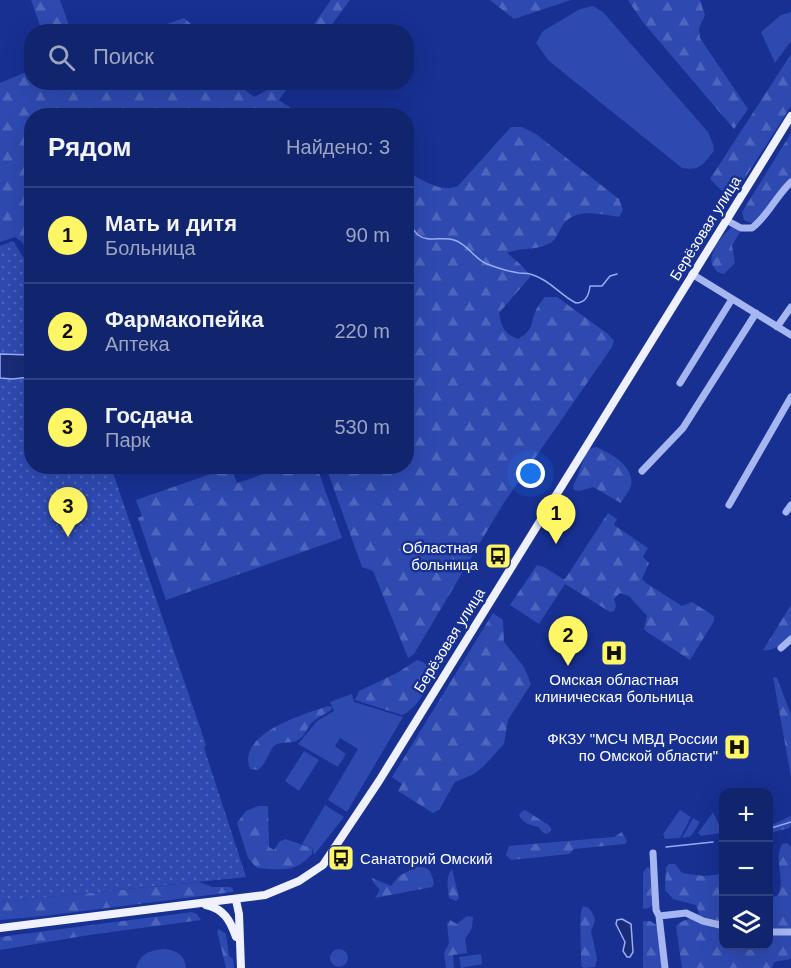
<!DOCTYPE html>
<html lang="ru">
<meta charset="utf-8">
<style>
:root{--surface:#11246e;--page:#1e3076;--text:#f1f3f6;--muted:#9ca4c2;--line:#304181;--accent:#fff665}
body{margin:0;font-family:Helvetica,sans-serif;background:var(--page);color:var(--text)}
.controls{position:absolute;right:18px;bottom:18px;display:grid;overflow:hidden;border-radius:12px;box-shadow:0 6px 24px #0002}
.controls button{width:54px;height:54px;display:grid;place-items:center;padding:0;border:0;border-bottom:2px solid var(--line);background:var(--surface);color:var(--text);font:30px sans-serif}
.you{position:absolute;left:531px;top:474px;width:21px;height:21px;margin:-15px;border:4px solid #fff;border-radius:50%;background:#1a73e8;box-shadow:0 0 0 9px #1a73e833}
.badge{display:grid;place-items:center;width:39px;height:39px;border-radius:50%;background:var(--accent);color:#111;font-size:20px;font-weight:700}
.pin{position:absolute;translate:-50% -50px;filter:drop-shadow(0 2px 3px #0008)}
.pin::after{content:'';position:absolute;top:32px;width:21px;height:18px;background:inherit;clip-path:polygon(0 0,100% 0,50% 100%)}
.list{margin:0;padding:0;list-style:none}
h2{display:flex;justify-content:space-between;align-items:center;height:78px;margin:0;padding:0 24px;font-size:26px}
h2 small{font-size:20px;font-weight:400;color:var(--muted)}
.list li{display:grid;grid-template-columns:39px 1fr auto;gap:18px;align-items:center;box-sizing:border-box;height:96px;padding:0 24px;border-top:2px solid var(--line)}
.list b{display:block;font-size:22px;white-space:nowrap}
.list p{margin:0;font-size:20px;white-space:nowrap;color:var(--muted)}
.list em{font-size:20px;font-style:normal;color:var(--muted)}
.icon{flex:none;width:33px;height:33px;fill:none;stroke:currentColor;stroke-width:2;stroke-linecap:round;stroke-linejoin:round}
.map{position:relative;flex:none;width:791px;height:968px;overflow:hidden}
.search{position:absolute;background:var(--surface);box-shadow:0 6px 24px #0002;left:24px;top:24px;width:390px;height:66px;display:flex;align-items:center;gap:15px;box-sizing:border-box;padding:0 21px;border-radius:24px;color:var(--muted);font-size:22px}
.panel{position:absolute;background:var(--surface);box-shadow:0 6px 24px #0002;left:24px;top:108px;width:390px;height:366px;border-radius:24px}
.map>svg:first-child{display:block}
.grass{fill:#2e4ab1}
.forest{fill:url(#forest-firs)}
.park{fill:url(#park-dots)}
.water{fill:#192c77;stroke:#98adf3;stroke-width:1.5}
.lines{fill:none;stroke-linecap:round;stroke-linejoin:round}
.stream{stroke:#98adf3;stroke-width:1.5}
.minor{stroke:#a6b6f0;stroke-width:7}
.major{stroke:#eff1ff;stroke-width:8}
.labels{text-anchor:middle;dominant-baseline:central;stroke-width:5;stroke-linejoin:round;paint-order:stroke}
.street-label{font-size:15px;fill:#fff;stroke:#173092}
.poi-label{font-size:15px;fill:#fff;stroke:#173092;text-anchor:end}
</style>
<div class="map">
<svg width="791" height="968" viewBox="0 0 791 968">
<defs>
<pattern id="forest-firs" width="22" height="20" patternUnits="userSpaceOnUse" patternTransform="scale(1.5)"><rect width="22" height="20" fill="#2e4ab1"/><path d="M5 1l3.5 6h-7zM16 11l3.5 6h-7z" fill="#4d65bd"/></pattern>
<pattern id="park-dots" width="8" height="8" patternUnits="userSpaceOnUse" patternTransform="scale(1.5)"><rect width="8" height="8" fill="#2e4ab1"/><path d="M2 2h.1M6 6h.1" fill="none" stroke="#4d65bd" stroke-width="1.8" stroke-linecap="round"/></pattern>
</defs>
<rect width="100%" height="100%" fill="#173092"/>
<path class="grass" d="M593,6l10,6 105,120 5,12 1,7c-12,14 -13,20 -32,17l-133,-107 -13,-18 7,-12 37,-22z
M791,12v29l-16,22 -14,-31 20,-17z
M352,694l2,8 49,15 -56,95 -19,-12 30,-51 -18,-11 -5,8 11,8 -8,13 -40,-23 19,-23 17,-10 -4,-9z
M304,751l15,9 -20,31 -14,-10z
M325,805l19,12 -30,38 -2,-7 -10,-4z
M680,810l11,7 -11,21 -15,1 -2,-5z
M713,812l9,19 -1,2 -20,3 -3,-3z
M693,818l7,4 -9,14 -9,2z
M164,949c12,1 21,6 22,19h-50c4,-14 14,-18 28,-19z
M330 958a9 9 0 1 1 18 0a9 9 0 1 1-18 0Z
M481,954l1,10 -21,4 -2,-11z"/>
<path class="forest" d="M31,0h29l11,31h-29z
M331,0h19l-23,31h-18z
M490,0h81l-57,19z
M628,0h72l5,15 -6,13 1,10 48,71 -14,20 -92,-108z
M184,18l7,6 3,7h-47z
M791,54v52l-60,94 -21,-21z
M31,70l1,12 204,1 18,14 12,-6 6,-8h19l-12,17 22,15 -269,1 -1,141 -9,-15 -7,-5 -15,5v-159z
M511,127h11l14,7 83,65 4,11 -4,7c-21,-3 -48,-11 -59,13 -4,6 -4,11 -12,14 -13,7 -28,3 -41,9l12,10 12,13 -32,37c2,13 6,22 19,26 16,-9 12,-15 18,-29 2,-5 6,-9 9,-13h12l51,37 6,7 -2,6 -109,157 -89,150 -6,4 -35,-87 -11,-4 -36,-100 80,-1v-263l4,1 3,-9 -6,-5v-18c16,8 33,21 51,14z
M791,133v47l-32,38 -7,5 -8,-3 -2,-8z
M733,226l3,1 4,5 -8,13 3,18 -11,11 -7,-2c-1,-3 -4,-5 -5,-8 -4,-12 12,-31 21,-38z
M596,447c14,6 39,19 35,39 -2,5 -7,12 -10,17l-28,-16 -13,4 -6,-1 -1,-4c7,-13 9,-25 15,-37z
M231,467l6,16 48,-16h32l25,71 -176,62 -28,-82 4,-2 -6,-16z
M608,513l9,6 -3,6 34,23 -5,9 6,6 -7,16 4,4 36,23 10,-4 22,14v5l-24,39 -43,-28 -3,-3 3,-13 -18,-20 -9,-3 -6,6 2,7 -2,5 -4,1 -45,-28 -26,40 -29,-19 27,-40 7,2 19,12h2z
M791,605v32c-8,6 -18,15 -28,13z
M493,613l10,7 1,22 20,25 7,17 -23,36 -4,24 -21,23 -9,7 -19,8 -16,28 -6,3 -35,-22 4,-7 -10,-7z
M417,660c29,6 1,50 -15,55l-47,-15 4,-9 38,-18z
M773,677l4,1 14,37v62z
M328,706l4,1 -1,3c-5,4 -11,6 -16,10 -8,6 -9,16 -19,21 -7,3 -17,0 -22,5 -6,7 -6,15 -16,24l-8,-1c-14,-36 55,-55 78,-63z
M258,806h10l1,41 5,3 5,-8 6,-3 27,9v6c-17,19 -31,16 -55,14l-9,-10 -11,-35 9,-12z
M525,810l25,16 1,4 -4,4 -5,-2 -3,-5c-7,-1 -17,-4 -20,-12l2,-3z
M791,816l-1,12 -21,5v-7z
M622,832l5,9 -2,3 -51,5 -5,5 -58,6 -5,-5 3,-9 105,-9z
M787,843l4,4v112l-17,3 -2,6h-90l-6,-42c7,-8 16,-5 23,-13l-3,-8 -23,-6 -8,-9 1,-23 3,-3h6l7,9 21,3 20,-2 1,72h44l1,-47 9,-4c8,-16 -5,-35 4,-51z
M416,867c16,0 14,4 18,17l-2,3 -57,11 5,-8 -7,-8 -1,-4 19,8 8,-10z
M647,867l5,2 1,36 -4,3 -6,1v-36z
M452,869l7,29 -3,3 -7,-3c-1,-10 -4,-21 3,-29z
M199,882l14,5h17l3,2v3l-189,24 -44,4v-18z
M583,906l6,2c8,12 7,11 2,23l6,27 -2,9 -11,1 -3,-2c1,-12 -3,-53 2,-60z
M192,912l5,2 4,6 -112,15 -89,15v-13z
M467,916l6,1 -1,11 -7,11 2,14 -14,2 1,13h-8l-2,-15 5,-10 -2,-19 3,-4 7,4z
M643,921h7l8,5 4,42h-19z
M219,929l7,5 3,22 4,3 1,9h-8l-9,-37z"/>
<path class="park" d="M13,241l18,28 1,197 79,1 95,278 -2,3 42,129 -246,25v-656z"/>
<path class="water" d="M0,354l31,1v22l-19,2 -12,-1z
M622,919l9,5 2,28 -3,5h-3l-4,-6 2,-9 -9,-18 1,-4z"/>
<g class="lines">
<path class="stream" d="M406,209c3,9 4,19 12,26 10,8 24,1 36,5 14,4 20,19 33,24 8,3 24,8 32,9 5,0 10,0 14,2 17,5 27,20 43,28 9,0 13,-8 14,-17h12l8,-10 7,-2
M768,829l23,-7
M720,840h4
M666,847l47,-5"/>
<path class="minor" d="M726,220l15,8h11c16,-12 24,-32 39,-46
M692,274l99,61
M777,327l14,-20
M680,383l52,-84
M642,471l41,-43 73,-115
M729,505l62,-108
M786,512l5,-7
M781,648l10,-9
M653,853l3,57 3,6 6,52
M659,916l27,-3 17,8 21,5
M768,932h23"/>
<path class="major" d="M236,900l3,14 2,54
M206,905c18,4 24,15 30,32
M0,928l265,-33 34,-14 24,-16 56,-84 412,-665"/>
</g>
<defs>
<symbol id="bus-square" viewBox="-11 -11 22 22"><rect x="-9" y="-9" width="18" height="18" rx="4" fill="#fff665" stroke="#173092"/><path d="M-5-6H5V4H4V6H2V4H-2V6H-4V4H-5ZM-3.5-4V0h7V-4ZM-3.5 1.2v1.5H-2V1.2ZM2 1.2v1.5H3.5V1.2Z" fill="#111"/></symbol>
<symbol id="hospital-square" viewBox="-11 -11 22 22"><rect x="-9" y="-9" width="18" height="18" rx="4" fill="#fff665" stroke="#173092"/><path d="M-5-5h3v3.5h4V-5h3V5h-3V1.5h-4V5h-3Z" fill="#111"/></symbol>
</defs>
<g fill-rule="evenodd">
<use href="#bus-square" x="483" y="541" width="30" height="30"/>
<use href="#hospital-square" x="599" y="638" width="30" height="30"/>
<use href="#hospital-square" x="722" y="732" width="30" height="30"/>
<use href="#bus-square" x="326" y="843" width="30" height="30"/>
</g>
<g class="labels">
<g class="street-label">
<text transform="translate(705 228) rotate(-58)">Берёзовая улица</text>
<text transform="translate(449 640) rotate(-58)">Берёзовая улица</text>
</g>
<g class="poi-label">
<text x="478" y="547">Областная<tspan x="478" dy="17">больница</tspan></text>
<text x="614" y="679" text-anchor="middle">Омская областная<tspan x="614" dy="17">клиническая больница</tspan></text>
<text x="718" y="738">ФКЗУ "МСЧ МВД России<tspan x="718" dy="17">по Омской области"</tspan></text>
<text x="360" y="858" text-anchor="start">Санаторий Омский</text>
</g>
</g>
</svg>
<div class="controls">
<button>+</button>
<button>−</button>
<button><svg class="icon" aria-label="layers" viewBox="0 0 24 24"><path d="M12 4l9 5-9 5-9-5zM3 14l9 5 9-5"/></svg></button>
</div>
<div class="you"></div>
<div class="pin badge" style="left:556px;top:544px">1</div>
<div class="pin badge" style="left:568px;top:666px">2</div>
<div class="pin badge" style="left:68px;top:537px">3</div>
<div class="search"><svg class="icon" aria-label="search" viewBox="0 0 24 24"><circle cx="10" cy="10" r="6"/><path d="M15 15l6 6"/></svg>Поиск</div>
<section class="panel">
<h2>Рядом<small>Найдено: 3</small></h2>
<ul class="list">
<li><span class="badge">1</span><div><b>Мать и дитя</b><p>Больница</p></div><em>90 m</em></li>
<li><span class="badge">2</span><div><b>Фармакопейка</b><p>Аптека</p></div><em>220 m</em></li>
<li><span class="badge">3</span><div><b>Госдача</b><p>Парк</p></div><em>530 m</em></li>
</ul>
</section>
</div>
